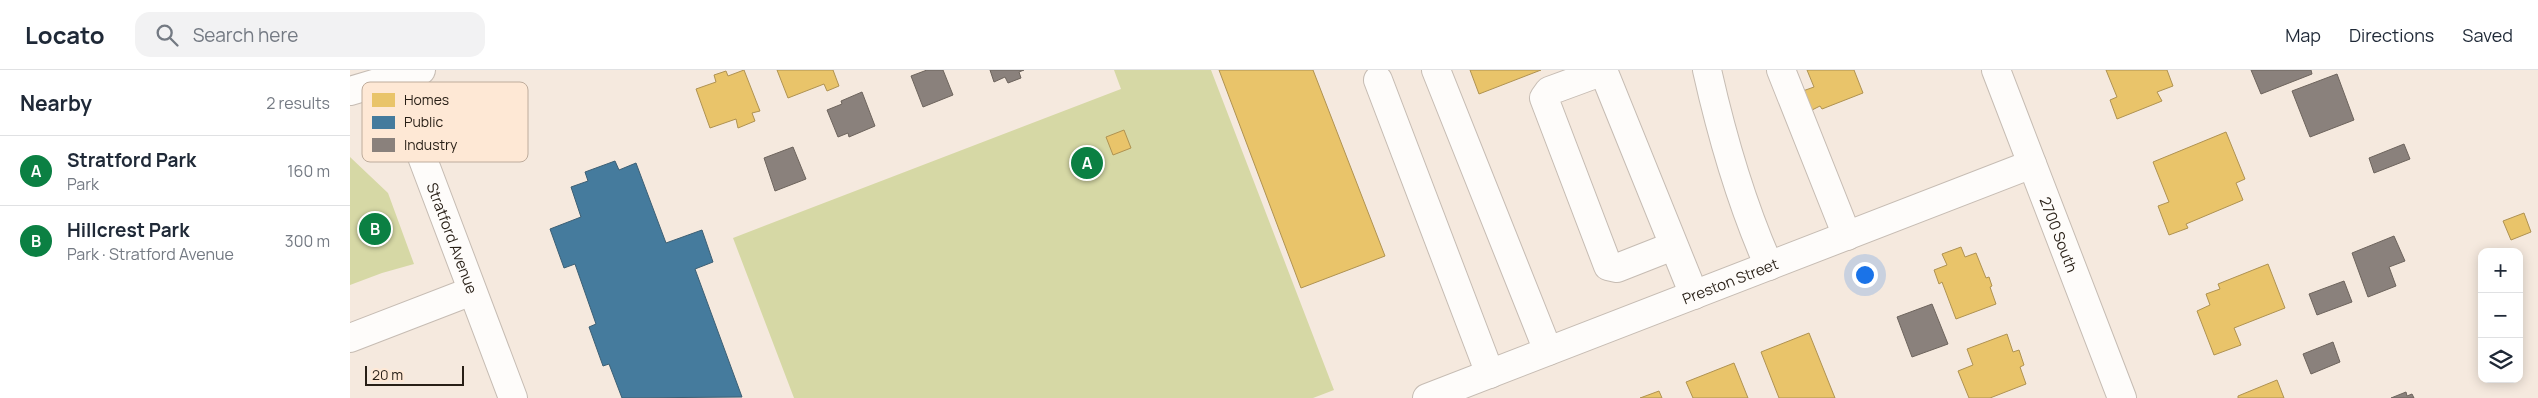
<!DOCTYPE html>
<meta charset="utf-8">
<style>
:root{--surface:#fff;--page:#f2f2f3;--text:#1f2937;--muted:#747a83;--line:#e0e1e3;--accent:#0b8043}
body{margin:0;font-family:Manrope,sans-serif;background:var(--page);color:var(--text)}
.controls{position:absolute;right:15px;bottom:15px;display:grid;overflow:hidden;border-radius:10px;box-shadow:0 2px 12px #0003}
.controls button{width:45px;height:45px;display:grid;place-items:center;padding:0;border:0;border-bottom:1px solid var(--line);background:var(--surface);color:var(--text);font:25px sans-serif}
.scale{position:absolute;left:15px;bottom:12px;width:99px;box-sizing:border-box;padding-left:5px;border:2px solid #281f16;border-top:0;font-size:14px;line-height:18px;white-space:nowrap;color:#281f16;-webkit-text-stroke:4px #fee8d5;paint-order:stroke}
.you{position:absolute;left:1514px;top:204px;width:18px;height:18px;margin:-12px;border:4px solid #fff;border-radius:50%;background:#1a73e8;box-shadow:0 0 0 8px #1a73e833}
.badge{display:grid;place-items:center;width:32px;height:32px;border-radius:50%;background:var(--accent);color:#fff;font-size:16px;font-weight:700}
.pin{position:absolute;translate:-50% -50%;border:2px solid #fff;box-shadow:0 1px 5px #0006}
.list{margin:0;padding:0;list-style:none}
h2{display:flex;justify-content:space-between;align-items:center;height:65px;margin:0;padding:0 20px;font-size:21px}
h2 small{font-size:16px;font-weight:400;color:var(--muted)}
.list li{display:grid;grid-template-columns:32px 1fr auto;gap:15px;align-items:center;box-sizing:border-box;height:70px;padding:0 20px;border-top:1px solid var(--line)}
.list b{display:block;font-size:19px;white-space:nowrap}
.list p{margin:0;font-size:16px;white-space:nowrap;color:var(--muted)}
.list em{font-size:16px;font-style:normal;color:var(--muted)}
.icon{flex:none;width:28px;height:28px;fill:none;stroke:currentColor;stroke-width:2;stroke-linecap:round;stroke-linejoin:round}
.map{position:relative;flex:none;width:2188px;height:328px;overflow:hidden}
header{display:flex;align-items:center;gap:30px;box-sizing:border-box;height:70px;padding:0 25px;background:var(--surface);border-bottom:1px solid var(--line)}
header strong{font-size:24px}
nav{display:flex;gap:28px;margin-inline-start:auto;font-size:18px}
.search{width:350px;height:45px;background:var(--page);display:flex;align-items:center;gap:12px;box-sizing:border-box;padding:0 18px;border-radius:15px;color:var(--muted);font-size:19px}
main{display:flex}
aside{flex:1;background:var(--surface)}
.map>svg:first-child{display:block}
.green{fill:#d6d8a5}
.homes{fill:#e9c46a;stroke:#af9251}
.public{fill:#457b9d;stroke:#3c5f74}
.industry{fill:#8a817c;stroke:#6d645d}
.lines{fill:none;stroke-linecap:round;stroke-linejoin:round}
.minor-casing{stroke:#c6bcb3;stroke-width:30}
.minor{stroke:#fefcfa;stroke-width:28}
.labels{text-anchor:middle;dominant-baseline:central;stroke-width:5;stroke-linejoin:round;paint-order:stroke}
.street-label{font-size:15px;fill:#281f16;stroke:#fee8d5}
.key{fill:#fee8d5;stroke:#beac9c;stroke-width:1}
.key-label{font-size:14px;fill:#281f16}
</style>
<header>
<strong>Locato</strong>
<div class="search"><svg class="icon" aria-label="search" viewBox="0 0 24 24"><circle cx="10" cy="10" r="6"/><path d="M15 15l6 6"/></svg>Search here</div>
<nav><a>Map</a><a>Directions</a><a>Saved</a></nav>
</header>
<main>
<aside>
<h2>Nearby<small>2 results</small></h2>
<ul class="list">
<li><span class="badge">A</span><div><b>Stratford Park</b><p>Park</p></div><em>160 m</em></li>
<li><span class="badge">B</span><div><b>Hillcrest Park</b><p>Park · Stratford Avenue</p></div><em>300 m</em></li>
</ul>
</aside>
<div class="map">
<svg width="2188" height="328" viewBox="0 0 2188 328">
<rect width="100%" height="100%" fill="#f5e9de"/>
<path class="green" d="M764,0h97l123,320 -21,8h-519l-61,-160 388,-149z
M0,87l38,36 26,71 -32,9 -32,12z"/>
<path class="homes" d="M394,0l16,41 -8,2 3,8 -17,7 -2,-9 -26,9 -14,-39 20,-7 -2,-7 12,-4 2,5z
M427,0h56l6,16 -12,5 -3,-7 -36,14z
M869,0h94l72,186 -84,32z
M1120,0h71l-62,24z
M1457,0h47l9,23 -41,16 -2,-3 -12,6 -8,-20 14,-5z
M1756,0h61l6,16 -16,6 5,9 -45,18 -7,-19 7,-3z
M774,60l7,18 -18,7 -7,-18z
M1876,62l19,47 -9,4 7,17 -57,24 2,4 -19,7 -11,-29 11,-4 -16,-40z
M2174,143l7,19 -20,8 -8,-19z
M1611,177l4,10 11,-4 10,25 3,-1 3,9 -2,1 6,17 -40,15 -14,-37 -3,2 -5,-14 13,-5 -5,-11z
M1918,194l17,44 -51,20 7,17 -27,10 -17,-44 13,-6 -4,-11 14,-5 -2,-5z
M1459,263l26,65h-56l-18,-46z
M1657,264l6,18 6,-2 5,15 -4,2 6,17 -36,14h-21l-11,-27 15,-6 -6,-16z
M1384,293l14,35h-55l-7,-16z
M1927,310l7,18h-46v-2z
M1309,321l3,7h-22z"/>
<path class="public" d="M265,91l4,9 17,-7 30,80 36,-13 11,32 -18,7 47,128 -120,1 -13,-34 -6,2 -14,-39 7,-3 -21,-60 -11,4 -14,-39 31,-12 -10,-30 17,-6 -3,-9z"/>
<path class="industry" d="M577,0h16l10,25 -30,12 -12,-31z
M640,0h34l-5,2 2,6 -13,5 -3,-6 -11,5z
M1901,0h60l1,4 -51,20z
M1987,4l17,46 -44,17 -18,-46z
M512,22l13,34 -26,11 -1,-4 -10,4 -11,-27 15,-6 -1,-3z
M2054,74l6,15 -36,14 -5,-15z
M443,77l13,32 -31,12 -11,-33z
M2044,166l11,25 -16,6 7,19 -28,11 -16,-44z
M1994,211l8,21 -35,13 -8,-21z
M1582,234l16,40 -36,13 -15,-40z
M1983,272l7,20 -29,12 -8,-20z
M2056,322l1,4 5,-2 2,4h-23z"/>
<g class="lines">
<defs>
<g id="minor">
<path d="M1086,0l112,281"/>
<path d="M1357,0c15,67 34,133 62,196"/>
<path d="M1431,0l66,166"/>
<path id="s1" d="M1646,0l126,328"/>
<path id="s2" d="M49,7l11,48 103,273"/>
<path d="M1028,10l112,294"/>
<path d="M0,21l71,-21"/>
<path d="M1323,176l-56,22 -9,-2 -64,-168 5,-7 49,-18 7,2 89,220"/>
<path d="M0,268l122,-47"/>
<path id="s3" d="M1077,328l605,-234"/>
</g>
</defs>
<use href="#minor" class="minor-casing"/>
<use href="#minor" class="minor"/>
</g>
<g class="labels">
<g class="street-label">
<text stroke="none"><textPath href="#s1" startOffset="176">2700 South</textPath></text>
<text stroke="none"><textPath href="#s2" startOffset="170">Stratford Avenue</textPath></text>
<text stroke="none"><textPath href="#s3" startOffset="325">Preston Street</textPath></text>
</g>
</g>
<rect x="12" y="12" width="166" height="80" rx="8" class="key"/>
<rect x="22" y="23" width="23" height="14" fill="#e9c46a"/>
<rect x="22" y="46" width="23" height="13" fill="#457b9d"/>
<rect x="22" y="68" width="23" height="14" fill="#8a817c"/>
<g class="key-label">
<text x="54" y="35">Homes</text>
<text x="54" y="57">Public</text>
<text x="54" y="80">Industry</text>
</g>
</svg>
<div class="controls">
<button>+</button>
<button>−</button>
<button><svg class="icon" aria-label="layers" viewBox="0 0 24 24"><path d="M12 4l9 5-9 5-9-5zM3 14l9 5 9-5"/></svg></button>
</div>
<div class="scale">20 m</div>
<div class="you"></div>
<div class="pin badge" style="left:737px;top:93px">A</div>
<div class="pin badge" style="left:25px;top:159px">B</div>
</div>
</main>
